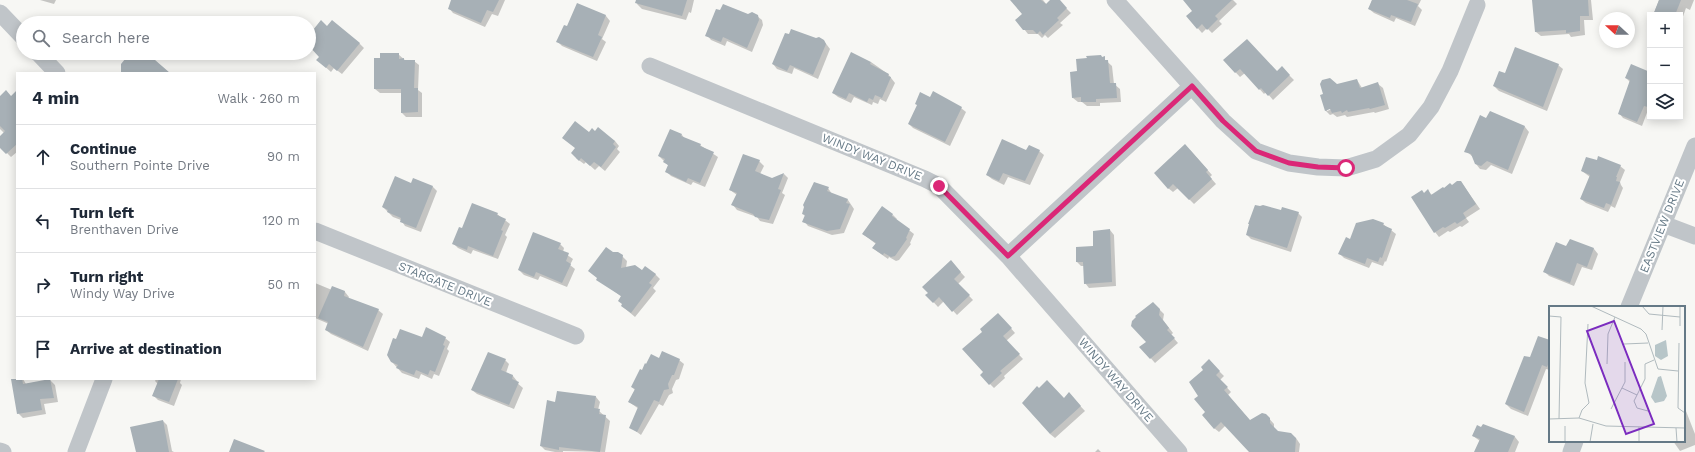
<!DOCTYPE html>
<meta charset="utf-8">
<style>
:root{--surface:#fff;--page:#f6f6f7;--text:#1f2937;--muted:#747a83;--line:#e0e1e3}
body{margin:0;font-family:"Work Sans",sans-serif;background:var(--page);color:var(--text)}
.controls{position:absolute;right:12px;top:12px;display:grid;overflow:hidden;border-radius:0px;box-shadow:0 2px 10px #0003}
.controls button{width:36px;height:36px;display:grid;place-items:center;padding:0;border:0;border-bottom:1px solid var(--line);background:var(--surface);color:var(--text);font:20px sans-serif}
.compass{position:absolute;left:1599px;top:12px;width:36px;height:36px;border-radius:50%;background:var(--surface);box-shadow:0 2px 10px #0003;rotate:291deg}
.stop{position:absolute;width:12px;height:12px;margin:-9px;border:3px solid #db2777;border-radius:50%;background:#fff}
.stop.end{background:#db2777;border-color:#fff;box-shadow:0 1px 4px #0008}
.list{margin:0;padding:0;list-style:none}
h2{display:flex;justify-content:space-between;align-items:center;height:52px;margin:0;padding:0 16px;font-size:17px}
h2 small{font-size:13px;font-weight:400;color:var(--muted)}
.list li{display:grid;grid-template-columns:26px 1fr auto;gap:12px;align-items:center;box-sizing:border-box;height:64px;padding:0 16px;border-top:1px solid var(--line)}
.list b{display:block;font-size:15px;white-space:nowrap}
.list p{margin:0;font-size:13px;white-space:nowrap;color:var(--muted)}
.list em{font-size:13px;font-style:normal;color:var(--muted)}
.icon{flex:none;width:22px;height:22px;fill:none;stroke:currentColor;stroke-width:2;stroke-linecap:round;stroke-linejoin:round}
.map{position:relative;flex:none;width:1695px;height:452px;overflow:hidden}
.search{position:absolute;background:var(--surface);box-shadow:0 2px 10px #0003;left:16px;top:16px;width:300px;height:44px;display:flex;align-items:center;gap:10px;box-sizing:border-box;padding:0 14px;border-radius:22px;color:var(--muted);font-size:15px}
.panel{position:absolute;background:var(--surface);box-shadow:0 2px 10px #0003;left:16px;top:72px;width:300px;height:308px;border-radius:0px}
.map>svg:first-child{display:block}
.shadow{fill:#0003;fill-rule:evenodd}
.building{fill:#a7b0b6}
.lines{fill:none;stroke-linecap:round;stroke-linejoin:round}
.minor{stroke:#c0c5c9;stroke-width:17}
.route{stroke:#db2777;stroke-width:5}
.labels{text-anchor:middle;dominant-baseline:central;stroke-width:4;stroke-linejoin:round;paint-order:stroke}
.street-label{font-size:12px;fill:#657986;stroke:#fff}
.inset-road{fill:none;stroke:#b0babe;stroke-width:1}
.view{fill:#7b2cbf;fill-opacity:0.15;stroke:#7b2cbf;stroke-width:2}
.inset-edge{fill:none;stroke:#657986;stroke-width:2}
</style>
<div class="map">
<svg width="1695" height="452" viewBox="0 0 1695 452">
<rect width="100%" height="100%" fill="#f7f7f4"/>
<path class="shadow" d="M40,0h16l-2,4z
M452,0h53l-7,16 -6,-2 -7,13 -32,-14 -4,-5z
M639,0h55l-3,13 -2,-1 -3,8 -44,-11 -5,-5z
M1014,0h29l4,5 5,-5h6l13,13 -11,10 3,2 -15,13 -3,-3 -3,3 -4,-4h-10l-4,-5 -1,-15z
M1185,0h48l4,4 -18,17 3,3 -10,9 -5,-5 -5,5 -14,-16 6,-6z
M1372,0h49l-3,6 4,4 -7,16 -19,-8 -2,4 -20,-9 -5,-4z
M1533,0h58l2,20h-9l1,15 -14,2 -2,-3 -28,2 -5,-4z
M1659,0h35l-4,10 -4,-2 -6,17v-10h-29l3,-2z
M578,5l28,11 4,5 -8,18 4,3 -9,19 -35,-15 -4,-4 10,-15z
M748,15l9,1 5,4 1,5 -11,27 -25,-11 -2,5 -14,-6 -4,-5z
M327,27l32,16 5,5 -22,26 -8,-6 -3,4 -9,-8 -1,-7 -12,-12v-9z
M824,41l6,8 -12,30 -24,-11 -2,6 -15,-5 -4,-5z
M398,54l8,7h8l5,4 -1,25 4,3v24h-16l-4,-4v-20h-22l-5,-4z
M1101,56l11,10 2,18 6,5 1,13 -21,1v3h-13l-5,-4h-4l-5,-4 6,-27z
M1224,60l53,13 5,-5 12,12 -21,20 -7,-8 -2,2 -19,-21 -5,4z
M871,62l17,12 7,9 -9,19 -6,-3 -2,5 -5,-2 -1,3 -18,-8 -3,6 -13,-6 -5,-4z
M1558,65l5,4 -16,42 -48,-20 -5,-5 11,-12z
M1650,73v37h-2l-6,16 -19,-8 -4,-5 11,-31 -4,-4z
M1357,80l5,8 16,-4 5,4 6,21 -14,4 -1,-1 -27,5 -2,-2 -8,2 -4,-3 -3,1 -5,-5 12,-24zM1335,108l-8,3v-2z
M17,94v58l-6,5 -11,-11v-9l4,-4 -4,-4v-32h11z
M931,98l30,10 5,4 -16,34 -37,-18 -4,-4z
M1490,113l35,14 4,5 -17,42 -21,-9 -5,5 -6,-1 -4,-5 -3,-7 -7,-6z
M671,130l11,5 3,4 15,6 18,12 -13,30 -12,-5 -2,3 -20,-9 -5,-5 3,-5 -10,-10z
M596,132l19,9 4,5 -2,3 3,3 -15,19 -6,-5 -4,4 -9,-8 -2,2 -8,-6v-10l13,-15z
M1190,150l22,25 -2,2 6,7 -22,20 -16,-16 -5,4 -5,-4z
M1039,151l5,4 -14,30 -22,-8 -4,8 -12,-6 -5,-4z
M759,161l5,5 -4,8 12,5 12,-5 4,4 -6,15 3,2 -12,29 -13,-3 -3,-4 -20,-7 -4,-5 4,-10 -7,-5z
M1620,166l5,4 -5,12 1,3 2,3 -8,20 -4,-2 -3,6 -22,-9 -5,-4 9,-22 -8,-6z
M414,179l19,8 4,4 -16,41 -16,-6 -4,-6 -8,-3 -10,-10 29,-23z
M1461,182l19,27 -14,9 3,4 -7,5 -2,-1 -10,6 -2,-1 -9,6 -4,-5 -11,-38 4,-3 4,4z
M828,188l4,6 16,6 6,9 -10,24 -12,2 -24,-9 -4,-5 2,-4 -3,-3z
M1282,211l16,2 4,4 -11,35 -40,-13 -4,-4z
M497,214l13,10 -5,11 2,2 -9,22 -25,-9 -2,4 -13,-6 -5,-5 9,-14z
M893,215l4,4 -1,1 18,14 -4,9 1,1 -12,16 -3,1 -7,-4 -1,2 -10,-7 -5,-4 3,-4 -13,-10z
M1383,224l13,10 -10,28 -1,-1 -2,5 -11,-4 -3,6 -25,-10 -4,-4 10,-14z
M1110,230l4,5 2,51 -27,2 -4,-5 -1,-17h-3l-4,-4 17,-15z
M1570,240l24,9 4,5 -6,16 -10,-3 -8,19 -25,-10 -4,-4 22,-24z
M560,244l4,4 -1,4 10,7 -3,6 5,4 -8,18 -27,-11 -2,4 -14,-5 -5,-5z
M613,253l9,3 5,5 -1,7 29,6 5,5 -7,9 3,3 -21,26 -13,-11v-9l-24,-18z
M955,266l10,11 -7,7 15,16 -16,15 -13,-14 -6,6 -11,-12z
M315,283l17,7 1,-3 12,5 4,5 -1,2 30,11 5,4 -15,37 -37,-17 -5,-4 3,-6 -14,-6z
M1153,303l11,11 -1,6 10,13 -2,2 7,8 -23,20 -14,-16 6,-5z
M1002,318l13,15 -9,8 17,18 -19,17 1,2 -11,10 -13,-13 3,-3z
M445,338l5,4 -3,7 2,2 -10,25 -5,-2 -2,5 -11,-5 -2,5 -17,-6 -10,-11 30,-23z
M1550,341v29l-4,-1 -18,47 -17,-7 -5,-5 24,-45z
M660,359l19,1 5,4 -5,15 -3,1 -4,9 1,4 -4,2 -6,11 -4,-2 -18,31 -11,-8 9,-18 -10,-7 6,-12 -3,-3 10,-16z
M505,360l4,4 -3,9 7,3 4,5 -1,1 7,6 -9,21 -37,-15 -5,-4z
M1209,361l15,15 -4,4 11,12 -3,3 22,26 16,-6 8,9v4l4,4 18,6 4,6 -1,8h-49l-24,-27 -7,7 -5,-4 -15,-32 6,-26z
M17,379h6l3,5 24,-4 5,5 3,17 -14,2 2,10 -23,4 -5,-5 -6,-33z
M156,379h25l-1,4 2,2 -8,21 -16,-6 -5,-5 5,-11 -3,-3z
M1069,394l16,17 -30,27 -5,-4 14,-35z
M596,397l4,5 -2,8 12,11 -5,31 -42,-1v1h-8l-10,-2 -4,-4 15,-43z
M1684,406l11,28v11l-15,6 -7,-10h11z
M163,421l4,4 5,26 2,1h-37z
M1483,425l32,12 4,5 -4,10h-39l4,-11 -7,-5 9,-8z
M1098,449l3,3h-6z"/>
<path class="building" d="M451,0h48l-6,12 -6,-2 -6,13 -33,-14z
M636,0h51l-5,16 -47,-13z
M1010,0h31l5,4 4,-4h10l7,8 -10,10 2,2 -16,15 -3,-4 -3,3 -4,-4h-10l-8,-10 7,-6z
M1183,0h49l-17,16 3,3 -11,11 -5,-6 -5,5 -11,-13 6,-5z
M1372,0h35l11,4 -7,18 -20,-7 -1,3 -22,-9z
M1532,0h56l1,16h-9v15l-14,2v-3l-31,2z
M1659,0h22l-6,15h-22z
M577,3l29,12 -8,20 4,2 -9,20 -37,-15 8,-17 3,1z
M723,4l25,10 4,-2 6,3 1,5 -12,28 -24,-11 -2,5 -16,-6 11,-27 4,1z
M321,20l6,6 5,-6 28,23 -23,28 -8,-7 -3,4 -10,-8 3,-3 -10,-11v-11z
M791,29l25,9 3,-1 5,3 2,4 -13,31 -23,-10 -3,6 -15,-7 13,-31 4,1z
M1247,39l30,32 5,-5 8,9 -22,21 -7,-8 -2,2 -19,-21 -5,4 -12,-13z
M1515,47l44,17 -16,43 -50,-21 6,-15 6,2z
M851,52l20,10 -1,2 19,10 -1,2 3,1 -9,21 -7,-3 -2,5 -4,-2 -2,4 -18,-9 -3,6 -14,-6z
M130,53h17l23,20h-49v-9z
M380,53h19v6l5,-1v2h11l-1,28h4v24l-17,1v-24h-27v-31h6z
M1101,55l1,2 3,-1v4h3l2,23h6l1,15 -21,1v3h-15v-5l-9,1 -2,-26 7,-1 -1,-12 11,-1 -1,-2z
M1631,64l19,8v29l-2,6 -4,-1 -7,16 -19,-8 12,-34 -5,-2z
M1330,78l7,6 20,-5 3,9 18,-6 7,23 -15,4 -1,-1 -21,4 -1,-2 -5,3 -1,-2 -9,2 -2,-4 -5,2 -5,-16 3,-1 -3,-10 2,-4z
M6,90l5,6 6,-6v54l-11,10 -6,-6v-12l5,-5 -5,-5v-30z
M933,91l29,16 -17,35 -37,-18 9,-19 -2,-1 5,-12 10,5z
M1490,111l35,15 -17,44 -21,-9 -6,5 -6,-2 -4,-10 -7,-2 16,-37 6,3z
M575,121l14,11 3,-4 3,3 3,-4 17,14 -2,3 3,3 -15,20 -7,-5 -4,4 -9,-8 -2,3 -8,-8 4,-5 -13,-10z
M670,129l12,5 -1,2 20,8 -1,2 14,6 -14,31 -12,-5 -2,4 -21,-10 3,-7 -5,-3 2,-3 -7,-3z
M1002,139l24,11 3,-5 11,5 -15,31 -22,-8 -4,8 -13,-6z
M1185,144l23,26 -2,2 6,7 -23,21 -16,-16 -5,5 -14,-16z
M743,154l17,6 -5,11 17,7 12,-5 -6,16 3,1 -12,30 -14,-3 -2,-3 -22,-9 6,-12 -8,-3z
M1598,156l23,9 -5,12h1l-1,4 4,1 -6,15 -3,8 -5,-2 -2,5 -24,-9 10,-24 -9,-4 5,-14 11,3z
M395,176l16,7 2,-5 20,8 -17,42 -16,-6 1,-4 -14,-6 1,-2 -6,-3z
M1457,181h4l15,23 -13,9 3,5 -9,6 -2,-2 -10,6 -2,-1 -9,6 -23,-36 11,-7 2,3 4,-4 3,6 12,-8 1,1 6,-5 2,2z
M814,182l15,5 -2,4 21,8 -2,4 4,1 -10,25 -13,2 -25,-9 3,-7 -3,-1 2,-7 -1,-2z
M472,203l26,10 -1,2 9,4 -5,11 2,1 -10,25 -25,-10 -1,4 -15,-6 7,-17 3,1z
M1255,205l5,1 3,-1 18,5 1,-3 17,5 -12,36 -41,-13 3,-11h-1z
M882,206l11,8 -1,2 18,13 -4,9 1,1 -12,17 -4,1 -7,-4 -1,2 -11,-7 4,-5 -14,-9z
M1373,219l11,4 -1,2 9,4 -10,29 -2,-1 -2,5 -11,-4 -2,6 -27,-10 8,-17 4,2 6,-16z
M1110,229l2,53 -28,2 -1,-22h-7v-15l17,-1v-15z
M533,232l28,11 -3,6 11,4 -3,8 5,3 -9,19 -26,-11 -2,5 -16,-7z
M1570,239l24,9 -7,19 -10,-4 -7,20 -27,-11 13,-30 10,4z
M606,247l7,5h5l5,3 -2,13 14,-3 7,5 3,-4 11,8 -7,9 3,2 -21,28 -10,-7 1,-2 -4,-3 3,-5 -25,-16 1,-2 -9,-7z
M951,260l10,12 -7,7 16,16 -18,17 -13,-15 -6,6 -8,-8 3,-2 -6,-6z
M332,286l13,5 -1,5 35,13 -16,38 -38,-17 3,-8 -10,-4z
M1153,302l7,7 -1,6 10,13 -2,2 8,8 -25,21 -11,-12 7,-5 -15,-16 1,-5 4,-4 -1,-1z
M998,313l14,15 -9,8 17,18 -20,17 2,2 -13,12 -9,-10 3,-3 -21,-23 20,-17 -2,-3z
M426,327l20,10 -3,8 2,1 -10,26 -5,-2 -2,5 -12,-5 -2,5 -18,-7 2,-3 -7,-3 -4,-7 6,-17 3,1 4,-10 22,8z
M1538,336l12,4v20l-3,7 -5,-2 -18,47 -19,-8 19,-48 6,1z
M662,351l18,8 -6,16h-2l-4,9 1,5 -5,1 -5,12 -5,-2 -17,32 -8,-4 9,-21 -10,-5 7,-13 -4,-2 9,-18 2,1 3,-7 1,1 5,-10 8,4z
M488,352l18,7 -5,11 12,5 -1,4 7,3 -10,23 -38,-15z
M1209,359l11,12 -4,4 12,12 -4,3 26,30 12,-7 4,1 4,4v5l8,8 13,2 5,5 -1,14h-46l-28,-30 -7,7 -12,-14 3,-3 -11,-13 4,-3 -9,-14 14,-12 -2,-3z
M11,379h11l1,5 27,-5 4,19 -14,1 2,11 -25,4z
M159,379h19l-9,23 -17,-6z
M1047,380l17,18 5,-6 12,14 -31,28 -28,-31 15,-17 2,2z
M557,391l39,5 -2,12 6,1 -1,5 7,1 -6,37 -41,-5v3l-19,-4 7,-46 8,2z
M163,420l6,32h-33l-6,-25z
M1483,424l32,12 -7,16h-34l6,-13 -8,-3 5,-11 4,2z
M234,439l31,12 -1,1h-35z"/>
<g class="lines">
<path class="minor" d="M1115,0l108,121 33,30 33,12 29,4 28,1 30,-9 33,-24 22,-28 19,-36 27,-66
M0,13l23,24
M38,53l19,20
M650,66l275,113 14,7 69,70 171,196
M1663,224l32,12
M315,231l261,105
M1008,256l184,-170
M1629,307l66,-161
M0,451l3,1
M76,452l28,-73
M1571,452l4,-11"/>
</g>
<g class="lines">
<path class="route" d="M939,186l69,70 184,-170 31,35 33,30 33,12 29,4 28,1"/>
</g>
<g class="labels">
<g class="street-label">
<text transform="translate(872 157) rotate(22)">WINDY WAY DRIVE</text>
<text transform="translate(1662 226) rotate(-68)">EASTVIEW DRIVE</text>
<text transform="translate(445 284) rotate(22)">STARGATE DRIVE</text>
<text transform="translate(1116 380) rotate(49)">WINDY WAY DRIVE</text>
</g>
</g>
<g transform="translate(1549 306)">
<rect width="136" height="136" fill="#f7f7f4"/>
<path d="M117,34l2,16 -7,4 -6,-4v-11zM112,70l6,20 -3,5 -9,2 -4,-6 7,-20z" fill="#b7c5c8"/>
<path class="inset-road" d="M42,0l50,23 5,5 12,35 20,2M93,0l7,8 31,3M0,10l12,1 -2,102M131,20v-20M113,24l1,-24M130,37l-1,65 7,5M75,38l24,-1M58,58l1,-30 7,-17M73,82l15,7M62,103l14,-27v-20M99,105l-11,-3 -3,-7 11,-22v-15l9,-4M30,112l3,-8 7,-7 -4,-20 3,-59M0,113l30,-1 27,8 79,2M127,122l1,14M16,136v-16M41,136l3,-18M90,136v-15"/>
<path class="view" d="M65,15l40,103 -28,10 -39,-103z"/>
<rect width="136" height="136" class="inset-edge"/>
</g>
</svg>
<div class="controls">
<button>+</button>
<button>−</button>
<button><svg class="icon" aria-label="layers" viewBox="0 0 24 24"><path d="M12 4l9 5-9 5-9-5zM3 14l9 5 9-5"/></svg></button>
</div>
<svg class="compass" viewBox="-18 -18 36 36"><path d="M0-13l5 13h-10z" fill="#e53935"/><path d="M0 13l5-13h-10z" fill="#747a83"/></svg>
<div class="stop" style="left:1346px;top:168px"></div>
<div class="stop end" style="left:939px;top:186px"></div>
<div class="search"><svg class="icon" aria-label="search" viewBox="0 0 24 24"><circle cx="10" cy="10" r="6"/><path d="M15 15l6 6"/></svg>Search here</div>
<section class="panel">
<h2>4 min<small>Walk · 260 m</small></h2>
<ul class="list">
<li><svg class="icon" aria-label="ahead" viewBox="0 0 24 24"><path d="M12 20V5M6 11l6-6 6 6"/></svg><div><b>Continue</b><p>Southern Pointe Drive</p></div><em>90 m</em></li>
<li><svg class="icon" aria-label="left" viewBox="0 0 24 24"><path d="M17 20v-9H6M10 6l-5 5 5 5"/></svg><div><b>Turn left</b><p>Brenthaven Drive</p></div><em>120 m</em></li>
<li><svg class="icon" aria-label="right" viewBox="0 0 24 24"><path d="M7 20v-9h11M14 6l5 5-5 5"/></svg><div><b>Turn right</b><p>Windy Way Drive</p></div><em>50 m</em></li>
<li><svg class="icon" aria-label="arrive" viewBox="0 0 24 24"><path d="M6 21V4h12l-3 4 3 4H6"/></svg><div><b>Arrive at destination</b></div></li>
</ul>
</section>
</div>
